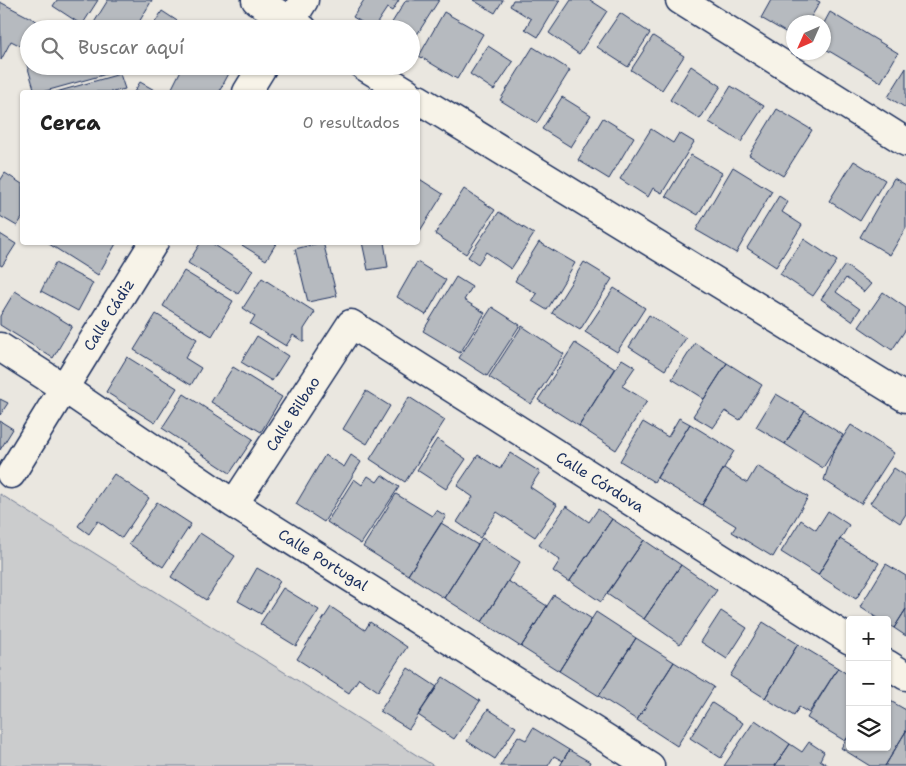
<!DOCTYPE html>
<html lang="es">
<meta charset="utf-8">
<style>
:root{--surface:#fff;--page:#f2f2f2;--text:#222;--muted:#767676;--line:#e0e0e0}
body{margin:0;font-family:"Shantell Sans",sans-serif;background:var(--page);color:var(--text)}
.controls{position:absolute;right:15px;bottom:15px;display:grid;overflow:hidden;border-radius:5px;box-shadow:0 1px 4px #0004}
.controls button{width:45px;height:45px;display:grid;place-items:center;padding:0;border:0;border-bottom:1px solid var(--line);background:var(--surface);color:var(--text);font:25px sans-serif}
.compass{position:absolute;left:786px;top:15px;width:45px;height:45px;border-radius:50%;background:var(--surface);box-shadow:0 1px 4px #0004;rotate:225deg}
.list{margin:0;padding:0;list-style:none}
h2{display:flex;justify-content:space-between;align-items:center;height:65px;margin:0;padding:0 20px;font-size:21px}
h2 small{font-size:16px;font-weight:400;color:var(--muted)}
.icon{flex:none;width:28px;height:28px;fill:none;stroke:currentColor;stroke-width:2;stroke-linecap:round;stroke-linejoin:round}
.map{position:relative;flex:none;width:906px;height:766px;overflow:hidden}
.search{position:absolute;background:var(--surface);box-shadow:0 1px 4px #0004;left:20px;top:20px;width:400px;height:55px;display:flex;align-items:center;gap:12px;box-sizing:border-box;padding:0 18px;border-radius:28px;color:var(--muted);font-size:19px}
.panel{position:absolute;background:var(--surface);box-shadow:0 1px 4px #0004;left:20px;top:90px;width:400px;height:155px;border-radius:5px}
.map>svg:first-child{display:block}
.green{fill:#cbcccd;stroke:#737e96}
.building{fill:#b6babf;stroke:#1b2f5e}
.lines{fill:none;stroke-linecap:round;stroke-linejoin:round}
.minor-casing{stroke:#1b2f5e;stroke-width:31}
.minor{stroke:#f7f3e8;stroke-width:28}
.labels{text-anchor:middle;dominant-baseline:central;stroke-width:5;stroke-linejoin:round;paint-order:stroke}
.street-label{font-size:15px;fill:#1b2f5e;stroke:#f7f3e8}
</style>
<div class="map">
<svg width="906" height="766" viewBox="0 0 906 766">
<rect width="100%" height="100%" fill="#eae7e0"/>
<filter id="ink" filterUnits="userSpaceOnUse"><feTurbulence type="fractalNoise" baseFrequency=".02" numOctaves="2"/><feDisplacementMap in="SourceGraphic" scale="10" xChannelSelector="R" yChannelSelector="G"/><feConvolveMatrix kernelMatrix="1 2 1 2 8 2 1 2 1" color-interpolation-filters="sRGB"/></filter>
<g filter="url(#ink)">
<path class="green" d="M0,494l434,272h-434z"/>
<path class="building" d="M57,0h41l-16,25 -29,-19z
M108,0h44l-17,29h-45z
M364,0h35l-7,11 -5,-3 -14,21 -20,-12z
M406,0h33l-28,44v-15h-23z
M473,0h30l-8,13z
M513,0h47l-22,37 -13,-8 6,-10 -21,-13z
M571,0h19l17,11 -28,43 -30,-21z
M771,0h45l4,2 -12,20h-14v15l-33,-19z
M0,2l46,24 -1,3h-16v21l-18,-9 -10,19z
M162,11l26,17v1h-37z
M444,12l39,22 -26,45 -38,-23z
M830,12l68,41 -17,29 -57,-34v-25z
M620,13l30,20 -22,34 -31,-20z
M653,36l31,20 -22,34 -31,-20z
M488,46l25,16 -19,28 -24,-16z
M533,47l37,23 -33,53 -37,-23z
M29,57v9h91l1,4 -79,22h-7l-10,-34z
M183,66h50l-14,26h-49z
M691,66l30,20 -21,33 -30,-19z
M906,68v40l-18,-11z
M120,74l5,15 -12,3h-57z
M140,82l18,10h-24z
M731,86l33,20 -23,36 -32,-20z
M562,97l29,18 -20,32 -29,-18z
M777,109l35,21 -29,46 -34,-21z
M603,118l31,19 -25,42 -31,-19z
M651,129l22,14 6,-10 15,9 -32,51 -9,-5 -5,9 -28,-18z
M691,155l31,18 -24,42 -32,-19z
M854,161l31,19 -25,41 -31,-20z
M733,167l39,24 -36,62 -40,-23z
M5,173l17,11v34l-5,8 -17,-10v-35z
M418,178l25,16 -25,40z
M894,178l12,7v43l-16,27 -30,-18z
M464,189l31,21 -29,44 -31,-20z
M779,196l9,6 -6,10 20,13 -26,42 -29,-19z
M499,212l35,22 -23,35 -25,-17 -8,12 -10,-7z
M0,234l16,10 -14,22 -2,-1z
M804,239l33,22 -24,35 -33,-22z
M50,242h67l-19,33 -49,-31z
M201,242h9l43,28 -15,24 -50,-31z
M237,242h40l-11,18z
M323,242l14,54 -29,6 -13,-53z
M362,242h22l4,25 -20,3z
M539,242l36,21 -28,47 -15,-9 5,-7 -22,-13z
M417,262l29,18 -20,35 -29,-18z
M584,262l28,17 -32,51 -28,-17z
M55,263l38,20 -15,28 -37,-20z
M845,265l26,19 -7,8 -18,-14 -10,14 24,17 -8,12 -31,-22z
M184,271l49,30 -21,35 -49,-30z
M456,277l16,10 -8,13 21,13 -25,40 -37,-22z
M262,278l53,34 -11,17v13l-11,-7 -7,11 -36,-22 5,-8 -12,-8z
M614,288l31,20 -28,44 -32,-20z
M15,291l57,35 -19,32 -53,-33v-9z
M883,292l23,16v21l-14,21 -33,-23z
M492,307l28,18 -33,51 -28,-18z
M156,314l41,25 -12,19 16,10 -10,17 -57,-35z
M649,315l37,23 -21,32 -36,-23z
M522,326l42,28 -33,50 -42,-27z
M257,336l31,20 -16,25 -31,-19z
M575,343l40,26 -36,57 -41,-26z
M695,343l32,20 -23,36 -32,-20z
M127,357l50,31 -22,35 -49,-31z
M622,359l13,8 -13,19 25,15 -31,49 -37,-24z
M727,363l35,22 -22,35 -15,-9 -12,17 -20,-12z
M233,367l49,30 -21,35 -50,-30z
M366,391l24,15 -23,38 -24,-15z
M184,394l69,45 -23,34 -68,-45z
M776,394l29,17 -20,33 -29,-17z
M409,397l36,23 -40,62 -35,-23z
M0,399l8,4 -8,12z
M805,411l38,24 -20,33 -38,-24z
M679,418l11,6 -36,58 -34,-21 23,-39 25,15z
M0,421l13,8 -13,21z
M690,424l44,27 -32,54 -45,-27z
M851,425l43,28 -33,51 -37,-24 9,-28z
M437,439l29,20 -20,30 -29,-19z
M510,453l30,19 -10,15 27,18 -22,32 -38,-25 -17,26 -23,-16 16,-25 -16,-11 21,-31 22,14z
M325,455l19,12 7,-12 10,7 -37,60 -28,-18z
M757,466l51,31 -35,60 -41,-25 4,-6 -34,-21 22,-37 23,15z
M894,468l12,8v38l-6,9 -30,-20z
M114,474l35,24 -27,40 -24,-17 -9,13 -11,-8z
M382,475l17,12 -38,57 -34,-22 27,-43 8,6 6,-9 9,6z
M396,494l36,22 4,-6 10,6 -38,59 -45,-28z
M157,502l34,22 -28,43 -34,-23z
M566,506l23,16 9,-13 14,10 -43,63 -16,-11 7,-11 -21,-15z
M828,511l21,14 -31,50 -37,-23 20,-32 15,10z
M612,519l32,21 -43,62 -31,-21z
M441,523l37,22 -34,53 -36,-23z
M200,533l35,23 -29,44 -35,-23z
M482,538l38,24 -38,60 -38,-24z
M840,539l39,24 -23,36 -38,-24z
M644,540l37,25 -37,54 -37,-25z
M886,564l20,12v33l-12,19 -7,-4v-4h-7l-20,-13z
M681,565l36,25 -37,54 -36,-25z
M257,568l23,13 -19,33 -23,-13z
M508,581l39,25 -26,41 -39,-25z
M283,588l36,22 -23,36 -36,-22z
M554,595l38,24 -33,52 -38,-24z
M331,607l34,23 5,-8 37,25 -29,44 -19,-13 -10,15 -52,-34z
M906,609v27l-12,-8z
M721,611l26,17 -20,31 -26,-17z
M596,612l40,26 -37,58 -40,-25z
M763,622l35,22 -33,54 -35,-22z
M636,638l38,24 -37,58 -38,-24z
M798,644l40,24 -29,45 -10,-6 -5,9 -29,-18z
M674,662l40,25 -37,59 -40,-26z
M408,668l29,19 -28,42 -29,-18z
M838,668l12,8v58l-5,7 -38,-23z
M443,677l37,24 -26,38 -36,-24z
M887,699l19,11v21l-21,35h-15l-29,-18 9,-14v13h37z
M712,703l31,20 -22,35 -31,-20z
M488,709l28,18 -21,32 -28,-18z
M755,720l35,24 -15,22h-51z
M533,728l36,22 -6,11 -9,-5 -6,10h-48l18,-30 8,4z
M906,731v35h-21z
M809,742l15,10 -4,8 9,6h-54l15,-22 12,8z
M569,750l21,12 -2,4h-28z"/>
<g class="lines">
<defs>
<path id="minor" d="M256,0l47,29
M680,0l226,142
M286,29l18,-29
M364,66l43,26
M247,92l16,-26
M418,99l488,299
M0,347l64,41 170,116 416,262
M11,474l143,-232
M234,504l117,-180 499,316
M887,664l19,12"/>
</defs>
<use href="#minor" class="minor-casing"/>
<use href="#minor" class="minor"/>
</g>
</g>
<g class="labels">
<g class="street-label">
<text transform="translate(109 315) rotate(-58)">Calle Cádiz</text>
<text transform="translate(293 414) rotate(-57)">Calle Bilbao</text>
<text transform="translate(600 482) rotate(32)">Calle Córdova</text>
<text transform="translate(323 560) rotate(32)">Calle Portugal</text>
</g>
</g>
</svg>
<div class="controls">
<button>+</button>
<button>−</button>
<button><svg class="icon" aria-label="layers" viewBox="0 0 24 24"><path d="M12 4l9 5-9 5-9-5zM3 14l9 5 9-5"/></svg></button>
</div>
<svg class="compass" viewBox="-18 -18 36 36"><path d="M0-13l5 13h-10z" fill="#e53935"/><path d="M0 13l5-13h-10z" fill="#767676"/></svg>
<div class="search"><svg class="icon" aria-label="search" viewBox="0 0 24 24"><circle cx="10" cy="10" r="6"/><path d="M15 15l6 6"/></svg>Buscar aquí</div>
<section class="panel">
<h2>Cerca<small>0 resultados</small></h2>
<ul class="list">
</ul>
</section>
</div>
